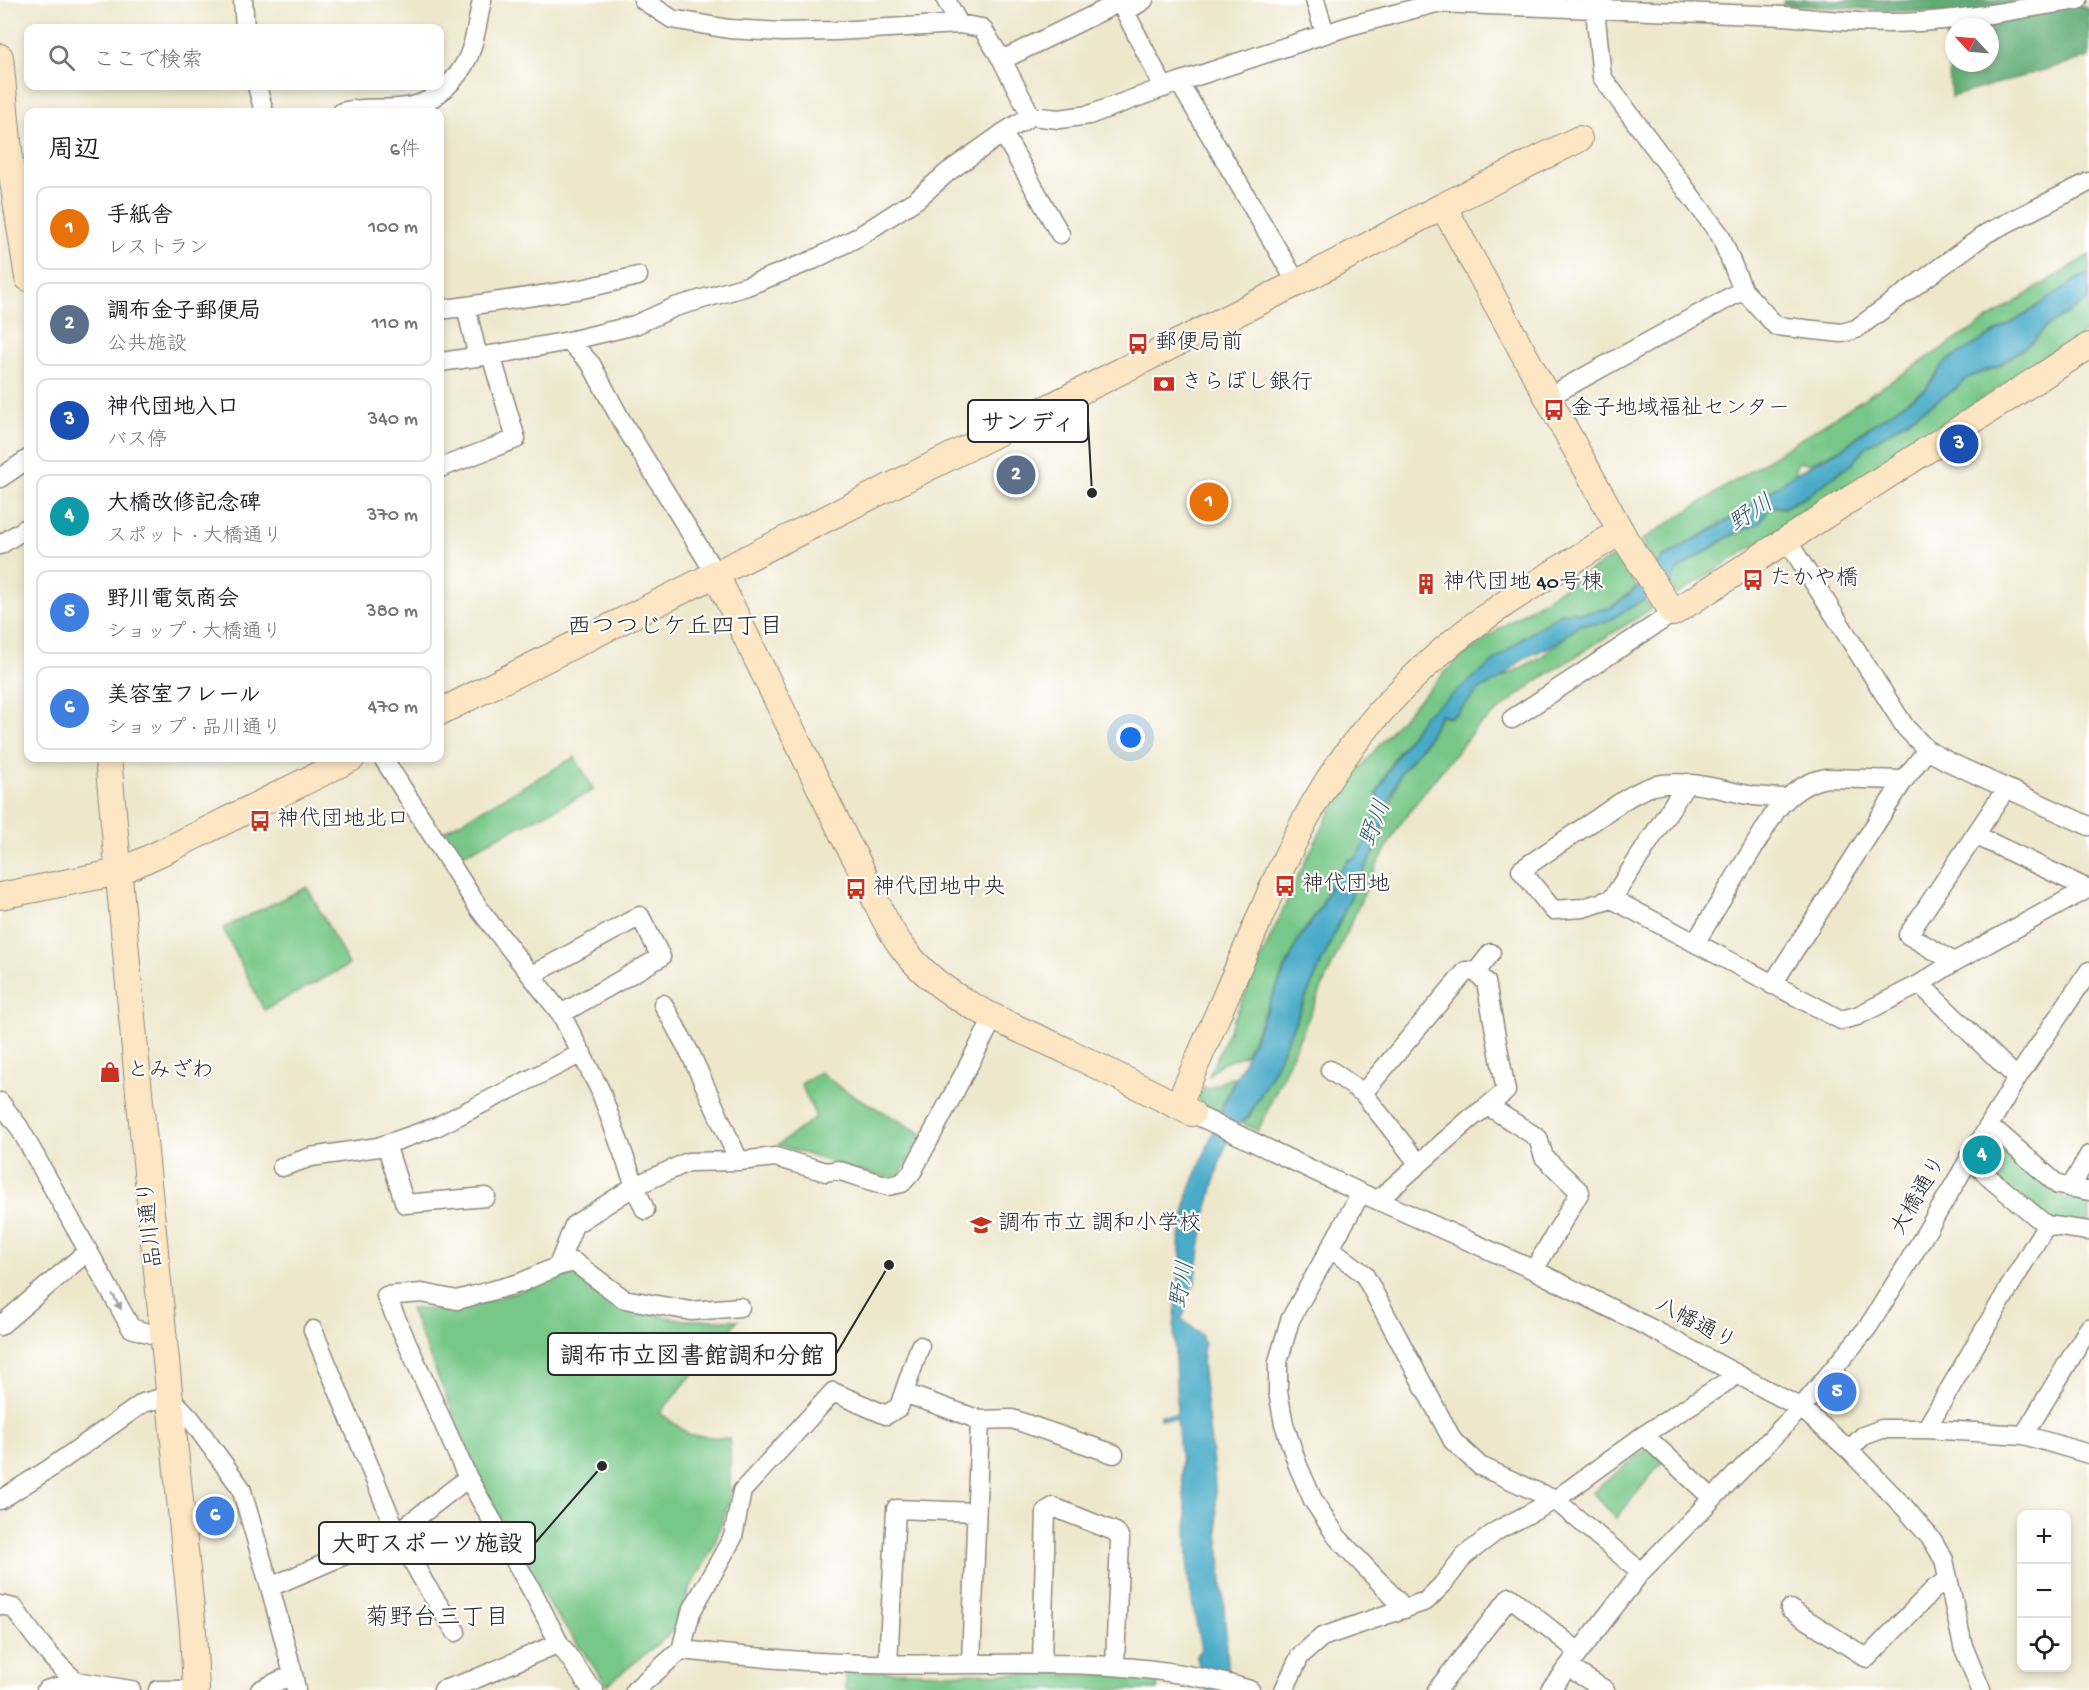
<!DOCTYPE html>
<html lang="ja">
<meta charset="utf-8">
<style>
:root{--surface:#fff;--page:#f6f6f6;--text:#202124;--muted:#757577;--line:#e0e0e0;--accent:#c8321e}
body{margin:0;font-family:"Gochi Hand","Klee One",sans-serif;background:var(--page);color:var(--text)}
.controls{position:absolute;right:18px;bottom:18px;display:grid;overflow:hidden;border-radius:12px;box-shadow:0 3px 9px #0003}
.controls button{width:54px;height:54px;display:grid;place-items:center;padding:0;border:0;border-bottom:2px solid var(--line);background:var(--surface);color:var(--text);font:30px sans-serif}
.compass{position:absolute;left:1945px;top:18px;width:54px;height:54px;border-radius:50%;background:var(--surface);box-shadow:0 3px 9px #0003;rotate:296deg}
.you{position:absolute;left:1131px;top:738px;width:21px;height:21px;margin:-15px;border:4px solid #fff;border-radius:50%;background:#1a73e8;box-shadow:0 0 0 9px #1a73e833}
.badge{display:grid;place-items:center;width:39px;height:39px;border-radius:50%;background:var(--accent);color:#fff;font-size:20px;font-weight:700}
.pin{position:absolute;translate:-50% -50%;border:3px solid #fff;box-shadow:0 2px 6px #0006}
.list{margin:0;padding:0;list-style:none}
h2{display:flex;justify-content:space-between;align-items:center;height:78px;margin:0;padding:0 24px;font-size:26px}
h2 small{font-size:20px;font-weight:400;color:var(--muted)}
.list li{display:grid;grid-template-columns:39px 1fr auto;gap:18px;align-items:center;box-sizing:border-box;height:84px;margin:0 12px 12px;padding:0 12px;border:2px solid var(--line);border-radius:12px}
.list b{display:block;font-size:22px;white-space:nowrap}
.list p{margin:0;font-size:20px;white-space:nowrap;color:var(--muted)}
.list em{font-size:20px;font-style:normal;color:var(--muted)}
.icon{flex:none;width:33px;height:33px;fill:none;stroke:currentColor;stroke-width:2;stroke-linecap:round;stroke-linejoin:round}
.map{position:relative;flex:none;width:2089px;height:1690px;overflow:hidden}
.search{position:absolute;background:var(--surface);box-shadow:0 3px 9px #0003;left:24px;top:24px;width:420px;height:66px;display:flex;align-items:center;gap:15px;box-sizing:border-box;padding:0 21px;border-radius:12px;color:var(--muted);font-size:22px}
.panel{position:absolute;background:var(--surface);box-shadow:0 3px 9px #0003;left:24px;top:108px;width:420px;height:654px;border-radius:12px}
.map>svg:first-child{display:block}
.green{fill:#77c788;stroke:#51795a;stroke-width:1.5}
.forest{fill:#61ac74;stroke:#466c50;stroke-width:1.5;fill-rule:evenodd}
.water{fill:#49abc8;stroke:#3a6b7a;stroke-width:1.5}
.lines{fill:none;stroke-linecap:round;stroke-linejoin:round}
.street-casing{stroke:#8c897c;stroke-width:21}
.secondary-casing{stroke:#8c897c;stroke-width:28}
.street{stroke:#fff;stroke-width:18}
.secondary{stroke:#fce6c4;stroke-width:26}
.oneway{fill:#a0a0a0}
.labels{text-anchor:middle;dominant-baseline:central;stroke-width:4.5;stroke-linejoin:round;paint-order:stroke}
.poi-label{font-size:22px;fill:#2b2b2b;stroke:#fff;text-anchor:start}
.street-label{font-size:22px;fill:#2b2b2b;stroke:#fff}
.water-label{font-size:24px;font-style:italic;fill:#375e6a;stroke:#fff}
.neighbourhood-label{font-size:24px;fill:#2b2b2b;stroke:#fff}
.leader{fill:none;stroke:#2b2b2b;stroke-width:2}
.callout-dot{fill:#2b2b2b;stroke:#fff;stroke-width:2}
.callout{fill:#fff;stroke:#2b2b2b;stroke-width:2}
.callout-label{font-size:24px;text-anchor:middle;font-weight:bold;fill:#2b2b2b}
</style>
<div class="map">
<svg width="2089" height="1690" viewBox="0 0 2089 1690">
<rect width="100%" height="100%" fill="#fff"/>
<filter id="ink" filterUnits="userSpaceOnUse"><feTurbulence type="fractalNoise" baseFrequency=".0167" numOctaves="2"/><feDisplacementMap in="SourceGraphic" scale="12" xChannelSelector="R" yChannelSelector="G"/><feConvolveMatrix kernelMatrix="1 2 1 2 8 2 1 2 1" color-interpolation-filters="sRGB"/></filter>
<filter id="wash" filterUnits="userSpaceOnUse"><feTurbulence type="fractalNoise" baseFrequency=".008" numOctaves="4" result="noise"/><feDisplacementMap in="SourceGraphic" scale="24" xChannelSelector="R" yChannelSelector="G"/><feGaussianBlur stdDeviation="1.35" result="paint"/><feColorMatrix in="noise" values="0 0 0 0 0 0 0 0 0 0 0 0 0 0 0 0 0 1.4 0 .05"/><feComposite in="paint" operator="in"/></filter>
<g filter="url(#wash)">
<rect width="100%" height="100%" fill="#eee7cc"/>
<path class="green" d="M2089,255v18l-12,6 -53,36 -79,47 -18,25 -60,41 -22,18 -34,17 -12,-1 -3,4v7l-56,40 -77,44 -7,7 -14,-24z
M2089,300v30l-412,265 -6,-11 6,-14 54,-34 29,-13 7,-12 7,-4 10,1 24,-12 45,-33 13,-16 90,-58 11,-11 31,-11 36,-26 12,-14z
M1615,555l21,31 -2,3 -24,19 -30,5 -7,-2 -13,2 -40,27 -73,59 -23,16 -31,45 -17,34c7,23 -8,43 -19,63l-9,3 -14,16 -14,31 -21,31 -54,117 -26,10 -11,12 90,-201 31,-61 21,-34 48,-59 58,-61 50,-37z
M1644,599l7,10 -113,71 -63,49 -54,67 -24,33 -21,38 -118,264 -16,-8 7,-6 26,-49 83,-187 20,-35 22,-72 27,-33 14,-26 8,3 7,-4 25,-25 60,-32 39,-32 25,-2z
M575,757l19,33 -139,68 -16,-24z
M307,887l42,78 -85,45 -41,-82z
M820,1072l22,17 81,45 -23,41 -14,2 -28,-6 -80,-26 38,-28 -15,-33z
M1236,1076l-17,36 -19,-8 -2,-6 5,-11 5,1z
M1989,1136l16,7 3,11 25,21 35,25 21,1v24h-30l-89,-59z
M575,1273l47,36 63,11h53l-78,93 30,22 40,4v60l-18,51 -23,40 -13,39 -69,56 -59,-82 -62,-110 -76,-184 49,1z
M1649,1447l14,14 -47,57 -24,-26z
M846,1671l302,5 10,9 -1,5h-311z"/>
<path class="forest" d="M1784,0h278l27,9v48l-138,40 -7,-84 -161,-8zM1954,27h36v36h-36z"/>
<path class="water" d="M2089,274v25l-43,28 -12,13 -37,26 -30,12 -11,10 -91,59 -12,15 -45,33 -24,12 -10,-1 -7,5 -7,12 -29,12 -54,35 -5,13 -68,40 -24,1 -29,22 -27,12 -25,22 -19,9 -24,24 -7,4 -9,-3 -14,26 -26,33 -11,29 -11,43 -20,35 -85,191 -25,46 -8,6 -9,17 -5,5 -7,19 -15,59 -9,60 -10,13v16l-4,6 21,18v4l2,2 -2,21 12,111 16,216h-24l-10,-35 5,-5 -13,-73 -1,-62 -3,-17 -7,-79h-17v-4l17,-1 -3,-87 7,-70 -2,-13 9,-50 37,-91 74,-164 22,-31 13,-31 14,-16 9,-4 18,-32 5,-20 -3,-11 17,-33 30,-46 23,-16 74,-59 39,-26 13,-3 7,3 31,-6 24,-18 28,-32 76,-44 57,-41 49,-26 22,-18 60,-41 18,-26 78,-46 53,-36z"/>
</g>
<g filter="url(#ink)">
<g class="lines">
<defs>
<path id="street" d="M243,0l2,28
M643,0l29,19 57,10 53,3 54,-1 123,-7 23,4 20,32 29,56
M946,0l13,24
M1315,0l10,34
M1125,12l19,-12
M1002,60l118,-58 44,86
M1179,82l118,201
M257,86l7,26
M342,112c22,-6 47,-1 70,-6 25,-5 47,-28 57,-51 7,-17 9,-37 13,-55
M1003,133l57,101
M1743,290l33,36 66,7 14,-4 131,-96 102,-51
M466,307l12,50
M440,310l142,-21 56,-13
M569,341l22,23 30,56 94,153
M440,362l58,-8 71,-13 66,-16 40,-18 72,-21 66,-26 45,-23 59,-38 31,-27 55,-39 28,-17 28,3 30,-4 90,-33 170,-56 87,-23 348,13c35,3 70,7 106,7 63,0 126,-14 188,-23
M1548,397l195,-107 -23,-55 -118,-158 -7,-67
M440,468l76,-29 -25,-84
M0,478l28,-19
M1787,540l118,187 22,23 22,12 140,64
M0,545l28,-18
M1512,719l161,-106
M383,758l97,152 81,104 39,76 35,96 10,24
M1687,783l-75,116 -29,9 -30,2 -32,-40c25,-17 51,-35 77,-52 19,-13 41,-31 65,-34 31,-4 60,7 91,12 11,1 22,2 33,2
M1975,835l113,54
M1612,899l229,121 16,-4 63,-32 34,-22 135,-74
M1695,943l82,-134c13,-15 30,-28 50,-31l77,2
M1954,962l-46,-27 98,-146
M1476,972l15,-19
M532,975l108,-59 21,41 -100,57
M1920,984l97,94
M1772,985l132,-205 23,-30
M663,1004l28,51 48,106
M1330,1070l33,23 56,71
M1363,1093l103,-122 10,1 10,10 20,109 -18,15 50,32 6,19 36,35 -46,78
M0,1102l19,25 112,201 34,10
M1192,1113l169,80 173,77 118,59 149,79 48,42 56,58 28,33 11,19 19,86 18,44
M1987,1128l14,7 57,50 31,6
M386,1144l19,60 81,-7
M1969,1157l23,23 54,45 43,6
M282,1167l29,-10 67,-10 58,-20 146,-74
M2070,1188l19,-33
M1361,1193l-71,127 -12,42v30l6,32 14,42 15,34 24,37 68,72
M1378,1200l93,-82 17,-12
M1330,1248l34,26 89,167 27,25 75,34 86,72
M558,1266l16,-41 61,-39 53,-24 51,-1 36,-4 51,15 11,-2 51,16 14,-3 10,-11 81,-153
M0,1326l88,-75
M313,1330l84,203 28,51 31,48
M904,1393l76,27 32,-1 102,35
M1926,1429l120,-204
M1644,1435l68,63
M2024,1435l65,-107
M1849,1450l14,-14 19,-7h44l98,6 65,19
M0,1500l49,-31 94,-66 26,-7 22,23 50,69 29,99 23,87 3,16
M270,1587l127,-54 71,-55
M0,1605l14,3c19,27 37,52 62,73
M1790,1609l77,49 67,-69 13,-8
M681,1650c53,5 107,11 160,13 136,7 276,-14 409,27
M888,1664l8,-155 80,3
M971,1664l9,-244
M1042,1664l4,-153 7,-4 63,25 4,7 -5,126
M1568,1667l37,23
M46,1690l30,-9 55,9
M158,1690h23
M260,1690l33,-16
M443,1690l30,-10 86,-37
M594,1690l-5,-4 -30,-43 -24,-47 -67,-118 -82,-182 36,-3 35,7 63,-17 38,-17 16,-4 50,37 67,12 49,-4
M635,1690l46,-40 10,-38 42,-75 9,-46 91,-99 53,23 13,-8 21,-61
M1284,1690l16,-34 22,-19 104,-36 17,-17 21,-28 34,-26 57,-30 89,-65 93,-60
M1437,1690l73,-93 69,55
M1550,1690l91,-118 160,-164 67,-81 37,-59 112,-190 72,-107"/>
<path id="secondary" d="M0,57l10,105 18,116
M1443,206l182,333 48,74 416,-267
M715,573l132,270c21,34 31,72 55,104 40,54 105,76 163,103 43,21 84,42 127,63
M440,712l857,-429 146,-77 136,-67
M108,758l30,324 55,548 3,60
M0,896l119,-24 52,-24 181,-90
M1178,1106c24,-55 47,-109 71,-163 20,-48 40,-96 66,-141 32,-56 76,-106 125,-149 54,-48 120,-83 181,-122"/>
</defs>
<use href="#street" class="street-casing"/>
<use href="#secondary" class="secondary-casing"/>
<use href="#street" class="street"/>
<use href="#secondary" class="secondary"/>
</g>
<defs><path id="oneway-solid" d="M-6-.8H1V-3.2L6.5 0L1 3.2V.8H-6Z" transform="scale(1.5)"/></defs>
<use class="oneway" href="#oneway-solid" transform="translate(117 1302) rotate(60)"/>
</g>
<defs>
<symbol id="bus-bare" viewBox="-9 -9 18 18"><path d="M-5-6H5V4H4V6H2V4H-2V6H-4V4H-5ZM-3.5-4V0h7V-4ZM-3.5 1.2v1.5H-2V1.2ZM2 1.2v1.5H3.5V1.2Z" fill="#c8321e" stroke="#fff" stroke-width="2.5" paint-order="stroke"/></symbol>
<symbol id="bank-bare" viewBox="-9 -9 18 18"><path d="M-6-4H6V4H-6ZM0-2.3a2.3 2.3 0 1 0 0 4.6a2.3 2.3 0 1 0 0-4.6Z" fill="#c8321e" stroke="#fff" stroke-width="2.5" paint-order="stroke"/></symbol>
<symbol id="building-bare" viewBox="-9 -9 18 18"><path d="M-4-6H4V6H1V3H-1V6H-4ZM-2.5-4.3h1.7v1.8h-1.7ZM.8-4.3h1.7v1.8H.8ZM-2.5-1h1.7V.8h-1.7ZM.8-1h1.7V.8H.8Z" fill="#c8321e" stroke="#fff" stroke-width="2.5" paint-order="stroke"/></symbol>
<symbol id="shop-bare" viewBox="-9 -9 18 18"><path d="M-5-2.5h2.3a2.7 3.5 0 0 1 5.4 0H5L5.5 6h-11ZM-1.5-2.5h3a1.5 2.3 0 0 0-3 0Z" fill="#c8321e" stroke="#fff" stroke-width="2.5" paint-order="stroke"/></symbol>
<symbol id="school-bare" viewBox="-9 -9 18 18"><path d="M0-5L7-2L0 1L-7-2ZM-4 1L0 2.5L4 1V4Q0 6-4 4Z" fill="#c8321e" stroke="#fff" stroke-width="2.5" paint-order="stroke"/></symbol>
</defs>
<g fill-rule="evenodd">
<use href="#bus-bare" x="1123" y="329" width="30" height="30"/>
<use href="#bank-bare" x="1149" y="369" width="30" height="30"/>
<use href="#bus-bare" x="1539" y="395" width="30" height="30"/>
<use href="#bus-bare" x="1738" y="565" width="30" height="30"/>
<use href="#building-bare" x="1411" y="569" width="30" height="30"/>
<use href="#bus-bare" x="245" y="806" width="30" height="30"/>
<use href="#bus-bare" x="1270" y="871" width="30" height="30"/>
<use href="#bus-bare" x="841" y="874" width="30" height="30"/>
<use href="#shop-bare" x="95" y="1057" width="30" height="30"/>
<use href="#school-bare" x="966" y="1210" width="30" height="30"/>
</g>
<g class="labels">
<g class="poi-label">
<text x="1155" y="344">郵便局前</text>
<text x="1181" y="384">きらぼし銀行</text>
<text x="1571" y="410">金子地域福祉センター</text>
<text x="1770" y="580">たかや橋</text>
<text x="1443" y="584">神代団地 40号棟</text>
<text x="277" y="821">神代団地北口</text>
<text x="1302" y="886">神代団地</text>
<text x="873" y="889">神代団地中央</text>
<text x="127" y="1072">とみざわ</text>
<text x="998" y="1225">調布市立 調和小学校</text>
</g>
<g class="street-label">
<text transform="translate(1920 1196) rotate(-60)">大橋通り</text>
<text transform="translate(152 1224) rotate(-96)">品川通り</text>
<text transform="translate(1695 1325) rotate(28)">八幡通り</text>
</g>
<g class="water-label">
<text transform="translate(1752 515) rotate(-33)">野川</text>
<text transform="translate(1377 824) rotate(-69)">野川</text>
<text transform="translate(1184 1285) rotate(-80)">野川</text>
</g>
<g class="neighbourhood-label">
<text x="675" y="628">西つつじケ丘四丁目</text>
<text x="437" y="1619">菊野台三丁目</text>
</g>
</g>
<path class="leader" d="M1092 493L1088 421M889 1265L836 1354M602 1466L535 1543"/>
<g class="callout-dot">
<circle cx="1092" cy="493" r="6"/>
<circle cx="889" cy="1265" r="6"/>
<circle cx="602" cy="1466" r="6"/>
</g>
<g class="callout">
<rect x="968" y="400" width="120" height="42" rx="6"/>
<rect x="548" y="1333" width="288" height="42" rx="6"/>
<rect x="319" y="1522" width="216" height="42" rx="6"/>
</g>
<g class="callout-label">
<text x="1028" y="430">サンディ</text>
<text x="692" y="1363">調布市立図書館調和分館</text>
<text x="427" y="1551">大町スポーツ施設</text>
</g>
</svg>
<div class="controls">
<button>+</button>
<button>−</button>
<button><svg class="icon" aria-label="locate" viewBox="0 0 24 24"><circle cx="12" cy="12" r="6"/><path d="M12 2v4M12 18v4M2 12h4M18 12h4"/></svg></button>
</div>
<svg class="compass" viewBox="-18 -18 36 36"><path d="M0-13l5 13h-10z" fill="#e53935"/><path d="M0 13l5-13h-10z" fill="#757577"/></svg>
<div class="you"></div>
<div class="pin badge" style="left:1209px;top:502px;background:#e8710a">1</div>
<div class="pin badge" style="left:1016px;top:475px;background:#5c6f8a">2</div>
<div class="pin badge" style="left:1959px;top:444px;background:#1a4fb4">3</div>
<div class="pin badge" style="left:1982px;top:1155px;background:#0f9aa8">4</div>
<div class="pin badge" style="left:1837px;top:1392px;background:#3f7fe0">5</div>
<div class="pin badge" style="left:215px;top:1516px;background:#3f7fe0">6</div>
<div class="search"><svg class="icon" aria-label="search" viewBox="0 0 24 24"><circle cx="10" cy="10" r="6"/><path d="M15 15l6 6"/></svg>ここで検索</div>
<section class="panel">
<h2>周辺<small>6件</small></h2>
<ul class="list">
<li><span class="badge" style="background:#e8710a">1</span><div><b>手紙舎</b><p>レストラン</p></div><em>100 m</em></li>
<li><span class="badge" style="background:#5c6f8a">2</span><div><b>調布金子郵便局</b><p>公共施設</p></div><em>110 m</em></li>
<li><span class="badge" style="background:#1a4fb4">3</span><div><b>神代団地入口</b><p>バス停</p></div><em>340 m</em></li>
<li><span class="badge" style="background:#0f9aa8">4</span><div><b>大橋改修記念碑</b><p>スポット · 大橋通り</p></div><em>370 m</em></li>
<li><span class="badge" style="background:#3f7fe0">5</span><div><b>野川電気商会</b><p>ショップ · 大橋通り</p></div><em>380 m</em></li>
<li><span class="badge" style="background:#3f7fe0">6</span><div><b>美容室フレール</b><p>ショップ · 品川通り</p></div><em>470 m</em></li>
</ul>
</section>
</div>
